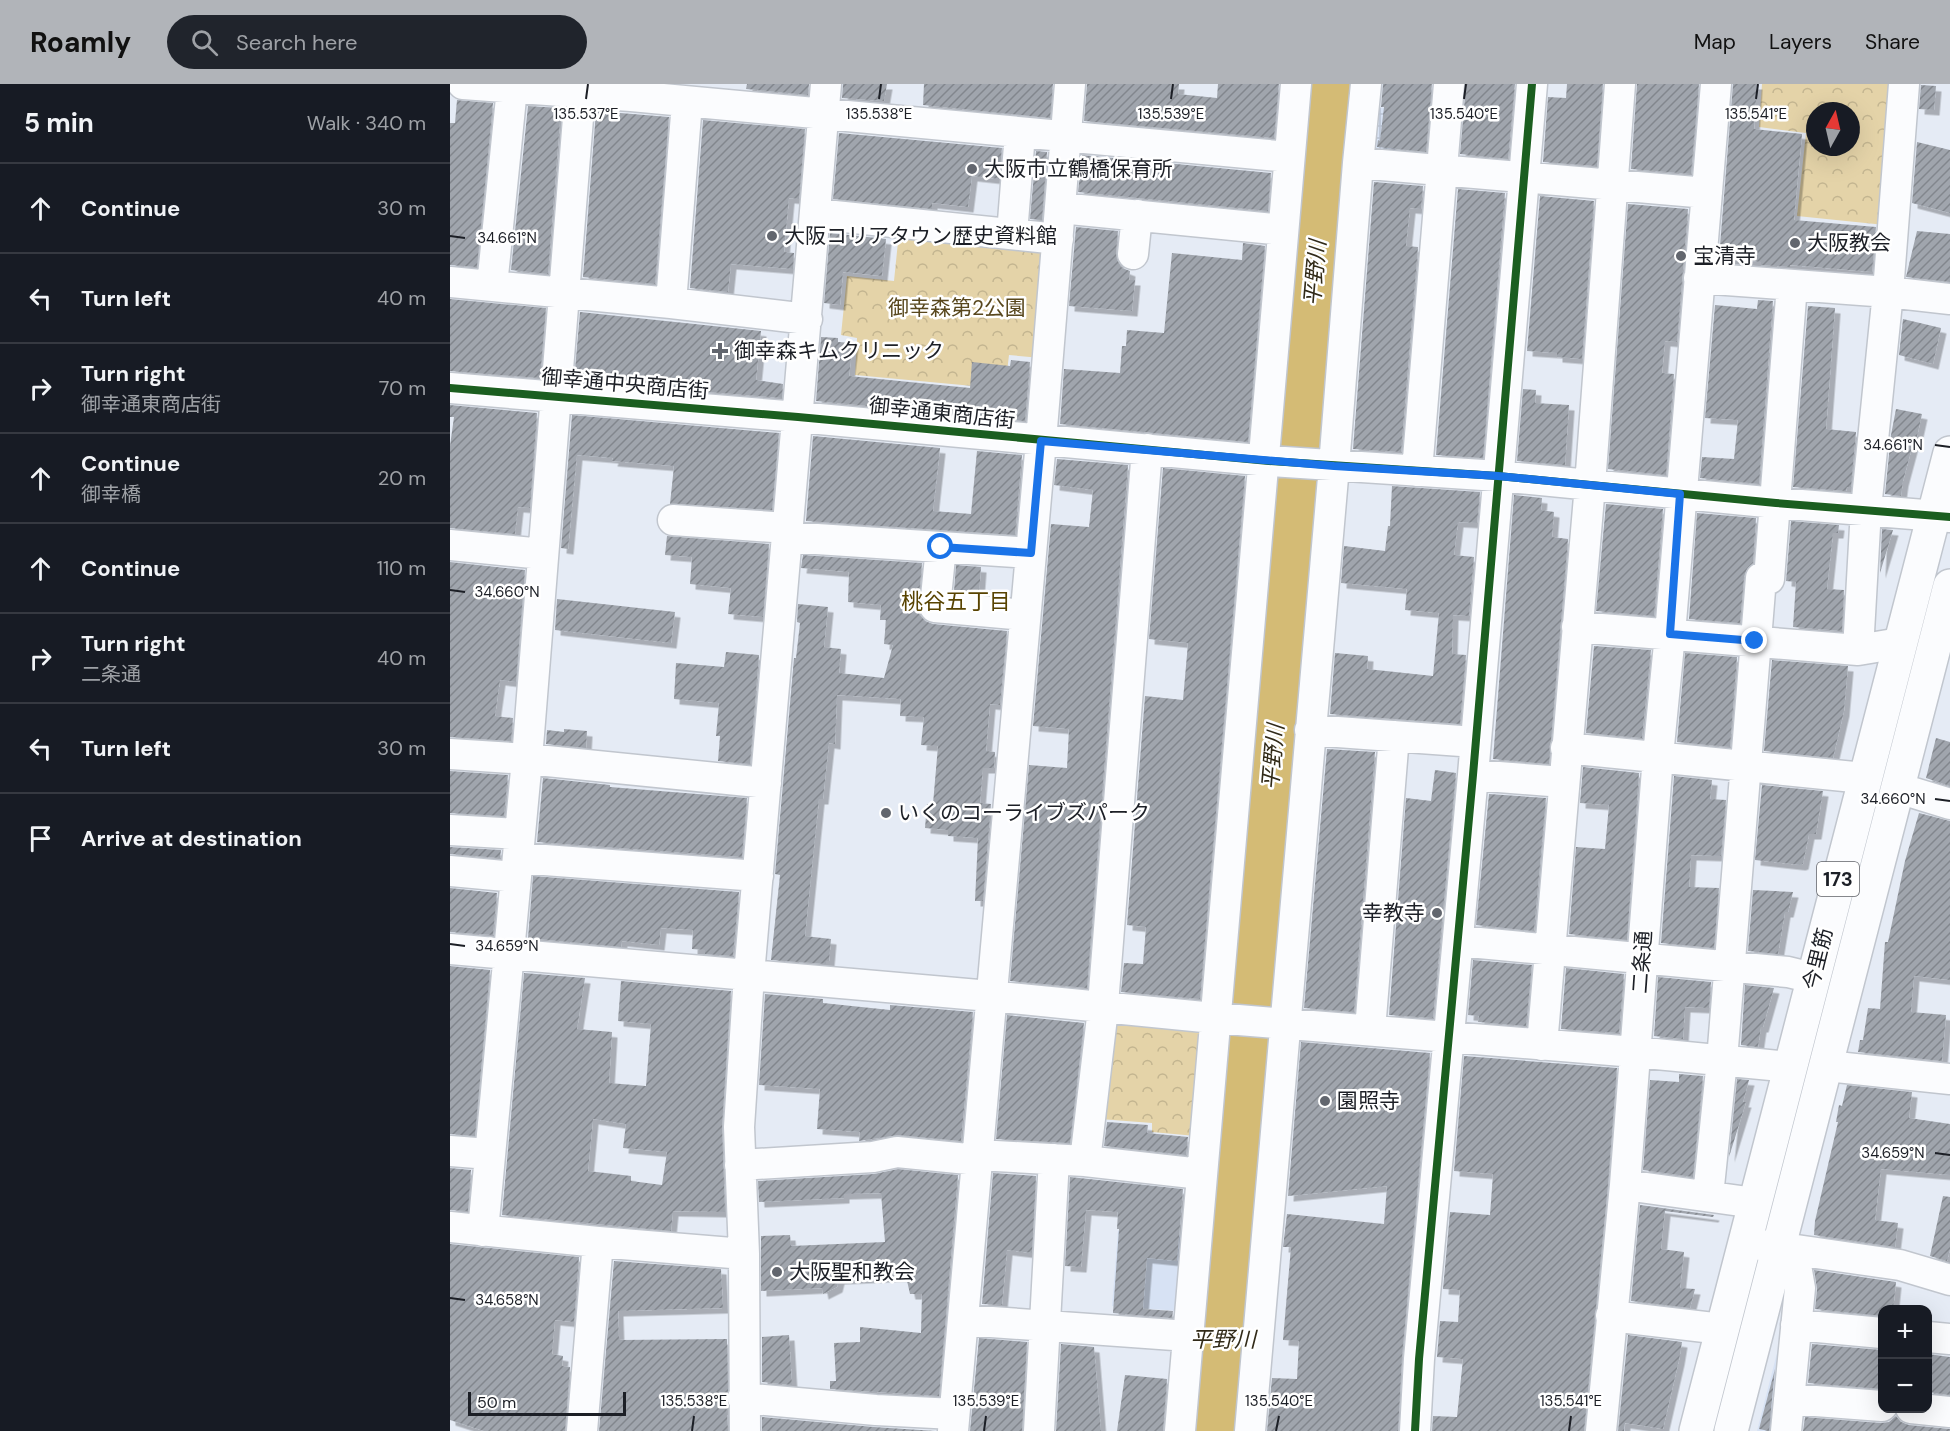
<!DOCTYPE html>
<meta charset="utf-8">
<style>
:root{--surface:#171b24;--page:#20242c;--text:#f1f3f6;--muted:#9ea1a6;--line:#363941;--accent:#b1b4b9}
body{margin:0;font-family:"DM Sans","Noto Sans JP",sans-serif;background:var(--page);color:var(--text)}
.controls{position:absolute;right:18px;bottom:18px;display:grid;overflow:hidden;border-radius:12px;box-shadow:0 6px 24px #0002}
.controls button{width:54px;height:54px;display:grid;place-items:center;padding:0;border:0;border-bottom:2px solid var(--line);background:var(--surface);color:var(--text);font:30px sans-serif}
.compass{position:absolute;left:1356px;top:18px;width:54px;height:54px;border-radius:50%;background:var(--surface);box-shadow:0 6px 24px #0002;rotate:8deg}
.scale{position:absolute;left:18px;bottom:15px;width:158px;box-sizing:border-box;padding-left:6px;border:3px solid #1c1f26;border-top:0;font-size:16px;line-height:21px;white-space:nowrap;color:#1c1f26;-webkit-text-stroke:4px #fff;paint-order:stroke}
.stop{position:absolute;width:18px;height:18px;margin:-14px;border:4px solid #1a73e8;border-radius:50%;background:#fff}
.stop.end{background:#1a73e8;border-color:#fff;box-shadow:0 2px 6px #0008}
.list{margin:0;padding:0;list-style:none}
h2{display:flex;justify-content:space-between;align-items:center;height:78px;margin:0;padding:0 24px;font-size:26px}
h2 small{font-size:20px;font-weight:400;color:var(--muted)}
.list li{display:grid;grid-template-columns:39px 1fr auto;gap:18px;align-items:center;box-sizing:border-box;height:90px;padding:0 24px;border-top:2px solid var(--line)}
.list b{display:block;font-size:22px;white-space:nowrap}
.list p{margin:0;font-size:20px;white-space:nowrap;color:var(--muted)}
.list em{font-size:20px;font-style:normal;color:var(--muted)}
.icon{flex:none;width:33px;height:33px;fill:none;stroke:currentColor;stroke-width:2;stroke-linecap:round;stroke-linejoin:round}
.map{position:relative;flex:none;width:1500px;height:1347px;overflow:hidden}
header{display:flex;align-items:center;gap:36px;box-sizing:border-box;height:84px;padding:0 30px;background:var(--accent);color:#111}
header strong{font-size:28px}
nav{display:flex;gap:33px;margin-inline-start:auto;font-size:21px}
.search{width:420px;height:54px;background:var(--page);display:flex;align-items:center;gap:15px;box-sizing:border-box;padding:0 21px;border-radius:33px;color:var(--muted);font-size:22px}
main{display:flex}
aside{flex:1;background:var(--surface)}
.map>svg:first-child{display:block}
.built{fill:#d7e2f4}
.industrial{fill:url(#industrial-grid)}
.park{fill:url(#park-crowns);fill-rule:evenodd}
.water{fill:#d4bb75}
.building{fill:url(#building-hatch);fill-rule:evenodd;filter:url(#shadow)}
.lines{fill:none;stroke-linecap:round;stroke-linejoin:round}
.minor-casing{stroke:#c1c6ce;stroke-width:33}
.major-casing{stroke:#c1c6ce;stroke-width:36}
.minor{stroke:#fbfcfe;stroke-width:30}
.major{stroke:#fbfcfe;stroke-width:33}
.cycleway-casing{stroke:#fff;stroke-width:11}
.cycleway{stroke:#1b5e20;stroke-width:8}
.route{stroke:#1a73e8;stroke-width:8}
.ticks{fill:none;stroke:#1c1f26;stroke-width:2}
.poi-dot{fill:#62666e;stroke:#fff;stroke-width:2}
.labels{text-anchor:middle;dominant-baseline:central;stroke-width:5;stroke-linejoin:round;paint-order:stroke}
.shield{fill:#fff;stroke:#606267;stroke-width:1.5}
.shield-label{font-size:20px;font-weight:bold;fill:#1c1f26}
.poi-label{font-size:21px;fill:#1c1f26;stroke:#fff;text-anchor:start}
.park-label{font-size:21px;fill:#58471d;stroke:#fff}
.street-label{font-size:21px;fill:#1c1f26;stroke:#fff}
.water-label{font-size:22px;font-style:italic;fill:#322b19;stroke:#fff}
.neighbourhood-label{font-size:22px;fill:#584301;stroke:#fff}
.ticks-label{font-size:15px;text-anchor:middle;fill:#1c1f26;stroke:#fff;stroke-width:5;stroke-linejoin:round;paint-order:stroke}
</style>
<header>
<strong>Roamly</strong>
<div class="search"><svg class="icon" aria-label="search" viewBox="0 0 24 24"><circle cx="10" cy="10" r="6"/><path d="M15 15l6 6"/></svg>Search here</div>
<nav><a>Map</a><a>Layers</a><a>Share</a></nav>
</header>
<main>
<aside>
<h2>5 min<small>Walk · 340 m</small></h2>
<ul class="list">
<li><svg class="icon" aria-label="ahead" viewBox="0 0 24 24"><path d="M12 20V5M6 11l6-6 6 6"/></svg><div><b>Continue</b></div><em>30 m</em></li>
<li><svg class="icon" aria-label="left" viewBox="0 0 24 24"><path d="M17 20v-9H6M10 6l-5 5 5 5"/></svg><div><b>Turn left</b></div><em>40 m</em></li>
<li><svg class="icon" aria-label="right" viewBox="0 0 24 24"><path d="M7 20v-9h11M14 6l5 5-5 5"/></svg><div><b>Turn right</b><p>御幸通東商店街</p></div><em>70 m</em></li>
<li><svg class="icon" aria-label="ahead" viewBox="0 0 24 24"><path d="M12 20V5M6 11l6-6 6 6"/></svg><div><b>Continue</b><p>御幸橋</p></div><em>20 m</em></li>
<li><svg class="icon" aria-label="ahead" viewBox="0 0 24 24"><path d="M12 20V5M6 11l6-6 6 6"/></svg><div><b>Continue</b></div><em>110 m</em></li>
<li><svg class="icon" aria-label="right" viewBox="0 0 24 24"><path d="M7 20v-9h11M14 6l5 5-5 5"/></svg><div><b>Turn right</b><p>二条通</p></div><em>40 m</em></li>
<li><svg class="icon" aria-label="left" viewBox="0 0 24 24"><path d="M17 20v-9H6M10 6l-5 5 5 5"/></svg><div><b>Turn left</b></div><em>30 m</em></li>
<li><svg class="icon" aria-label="arrive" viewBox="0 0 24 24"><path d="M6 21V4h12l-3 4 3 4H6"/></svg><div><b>Arrive at destination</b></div></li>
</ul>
</aside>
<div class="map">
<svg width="1500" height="1347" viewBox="0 0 1500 1347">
<defs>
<pattern id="industrial-grid" width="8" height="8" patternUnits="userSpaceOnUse" patternTransform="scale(1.5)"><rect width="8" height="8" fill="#d7e2f4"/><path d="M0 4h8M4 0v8" fill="none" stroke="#b8c1d1"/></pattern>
<pattern id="park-crowns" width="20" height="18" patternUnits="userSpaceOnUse" patternTransform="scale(1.5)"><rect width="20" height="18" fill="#e4d3a8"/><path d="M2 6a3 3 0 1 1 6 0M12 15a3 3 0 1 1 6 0" fill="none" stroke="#c3b590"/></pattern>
<pattern id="building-hatch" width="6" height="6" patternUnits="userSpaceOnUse" patternTransform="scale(1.5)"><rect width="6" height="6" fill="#a0a5ad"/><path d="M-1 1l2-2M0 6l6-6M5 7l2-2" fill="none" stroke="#82868d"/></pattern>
<filter id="shadow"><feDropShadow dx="5.5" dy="5.5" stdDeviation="0" flood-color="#0004"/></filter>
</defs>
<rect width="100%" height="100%" fill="#e5ebf5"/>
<path class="built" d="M668,1147l68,5 -6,75 -68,-5z
M1328,1265l12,1 -8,81h-25z"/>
<path class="industrial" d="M923,23l25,2 -3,45 -25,-2z"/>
<path class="park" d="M1312,0h134l-11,141 -88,-9 9,-83 -47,-6zM1365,27h36v36h-36z
M449,148l153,16 -11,110 -32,-3 -4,34 -150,-14 2,-37 -16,-3 6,-59 47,5z
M660,932l90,8 -4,112 -44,-4v-9l-52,-4z"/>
<path class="water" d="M853,0h56l-116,1347h-56z"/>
<path class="building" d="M297,0h62l-1,11 -62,-6z
M393,0h44l-3,17 -42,-3z
M474,0h129l-3,34 -127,-13z
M637,0h92l-1,10 39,4 1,-14h61l-5,54 -190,-17z
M933,0h49l-6,68 -49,-5 1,-7 2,1 4,-34h-3z
M1016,0h49l-7,75 -48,-5z
M1117,0h36l-6,82 -54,-4 5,-65 18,1z
M1187,0h62l-8,90 -60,-5z
M1283,0h24l-3,45 48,5 -8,86 82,7 -4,45 -82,-7v2l-29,-2v-3l-42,-4z
M1471,1l15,1 -2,24 -15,-1z
M7,16l36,3 -16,164 -27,-2v-142h5z
M78,22l33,2 -13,166 -37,-4z
M146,27l73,6 -14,167 -72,-7z
M253,36l102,9 -6,70 -10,-1 -5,54 10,1 -1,16 -62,-5 -3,28 -38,-4z
M389,49l163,15 -3,31 -27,-3 -4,31 -36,-4v6l-99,-10z
M1467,58l33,8v63l-38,-10z
M586,67l11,1 -5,68 -12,-1z
M632,71l189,18 -3,38 -190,-19z
M924,98l49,4 -2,23 -11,-1 -4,38 12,1 -17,205 -48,-3z
M1008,105l47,4 -22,265 -47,-3z
M1090,112l54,5 -12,158 -25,-2v-4l-30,-2z
M1178,120l60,5 -11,133 -12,-1 -3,32 12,1 -8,101 -58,-6z
M626,143l42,4 -2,21 1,8 5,8 8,3 -1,9h6l-3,31 -63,-5z
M1467,147l33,3v48l-44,-5z
M380,149l56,6 -4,37 -39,-4 -3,33 -16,-2z
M793,159l22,3 -17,196 -188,-18 4,-55 56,4 2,-27h4l1,-16 37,3 8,-80 70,7z
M0,215l96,9 -6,70 -90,-7z
M1308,216l15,1 -14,183 -59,-6 2,-21 32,2 4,-39 -33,-2 10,-113 42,4z
M1358,222l27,2 -9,121 30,3 -5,55h-4l-1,4 -53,-4z
M130,228l181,19 -5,49 27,4 -1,14 -208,-17z
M1453,235l38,9 -8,36 -34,-9z
M371,253l17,1v4l15,1 -4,33 121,12 2,-26 38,4 1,-6 19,2 -5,59 -209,-20z
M1073,305l13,1 -1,13 34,2 -4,60 -48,-4z
M0,321l87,8 -7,95 -12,-1 -3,27 -65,-6v-82l4,-29h-4z
M1446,325l26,5 -6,27 -2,-1 -11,41 -2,15 -16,-2 6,-59z
M122,331l207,18 -7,77 -102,-6 4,-38 -62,-5 1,-3 -36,-3 -9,94 -7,-1z
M363,352l127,12 -7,63 38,3 6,-63 45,4 -7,80 -209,-14z
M607,375l71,6 -41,523 -77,-7 19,-216 38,3 2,-39 -36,-3 18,-202 38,3 4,-37 -39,-5z
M713,384l82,8 -45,523 -79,-7 3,-29 19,1 3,-37 -19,-2 18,-229 38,4 5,-57 -39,-4z
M942,402l88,6 -3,31 -19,-1 -4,33 20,2 -5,59 -16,-1 -1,39 14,1 -6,69 -130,-10 5,-61 33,3 -1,13 66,7 6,-63 -34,-3 2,-21 -66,-6 3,-37 41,5 3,-25h2z
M1064,411l28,3 -1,12 13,2 -2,25 16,2 -19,225 -56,-5z
M1156,420l57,5 -9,107 -58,-5z
M1247,429l59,5 -3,45 -6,6 -3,8 -4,46 -51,-4z
M1341,437l48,4 -1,8h-5l-6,56 17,1 -2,41 -49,-4 3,-45 -10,-1z
M1432,445l11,1 -13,43z
M217,452l102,8 -6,73 -35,-3 3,-26 -41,-4 2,-27 -27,-2z
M353,471l119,8 -4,43 1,8 6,7 8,3 74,7 -7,74 -10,-1 -4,47 9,1 -1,16h-11l-3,35 11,1 -8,97h-8l3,-63 -30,-2v-6l-23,-2 2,-24h6l5,-58 -17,-1 3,-28 -24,-1 1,-17 -64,-4 -2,49 -6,-1 -6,56h-4l-14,137 26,3 -2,22h-3v3l-55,-4 9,-85 -5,-1 19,-216h2l4,-35 -3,-1 1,-18 30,3 -4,40 17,2 -2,24 45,5 9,-33 -9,-1 2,-24h-6l1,-15 -33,-3 1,-30 -48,-4z
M0,478l75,8 -9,112 -16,-2 -5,36 18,2 -2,23 -61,-4z
M506,481l25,2 -2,27 -25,-3z
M107,515l118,13 -4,31 -116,-13z
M1144,562l57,4 -9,88 -56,-5z
M276,568l33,3 -9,109 -32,-3 2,-25h-4l3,-33 -45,-4 2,-36 48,4z
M1235,569l52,4 -7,90 -53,-5z
M1322,576l76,6 -4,45 -11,47 -69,-7z
M114,645l23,2 -1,17 -40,-4 1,-14 17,2z
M1486,654l14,4v44l-24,-8z
M877,665l48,3 -21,260 -50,-4z
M1133,683l56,6 -12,167 -58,-6 7,-87 29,2 4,-44 -29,-2z
M985,686l21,3 -23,245 -44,-3 17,-217 25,3z
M0,687l58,4 -4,41 -54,-3z
M1224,692l38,4 -2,19 16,1 -5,56 -30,-1 -2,32 30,1 -5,60 -53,-5z
M93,694l67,7v2l137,11 -5,59 -205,-15z
M1312,701l61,6 -7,43h-7l-6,30 -3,1 -45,-5z
M1039,710l57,4 -12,133 -58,-6z
M1469,729l31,8v159l-36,-4 -3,36 35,3 -4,46 -84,-9 2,-12h3l5,-32 12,1 5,-67h3l17,-81z
M0,763l51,3 -1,8 -50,-4z
M83,792l206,16 -6,64 -28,-2v-4l-13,-1 1,-19 -32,-2 -2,17 -37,-4 -1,6 -93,-9z
M0,804l47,5 -4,42 -43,-3z
M1303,806l40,2 -5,20h-3l-7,42 -30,-3z
M1023,876l59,5 -6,61 -48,-4 1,-6 -11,-1z
M0,882l40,4 -15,166 -25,-2z
M1116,884l58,6 -5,59 -58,-4z
M74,889l61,5 -8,51 35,3 -3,51 37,3 5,-62 -33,-3 3,-40 110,10 -9,135 3,86 -52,-1 -2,20 -169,-16zM143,1035l33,5 -3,24 44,4 -5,33 -31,-4v-5l-43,-5z
M1208,893l53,5 -2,26 -24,-1 -2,32 -29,-3z
M1295,901l29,3 -11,39h-2l-3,20 -17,-2z
M315,910l58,5v4l67,7v-5l83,7 -12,129 -63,-6 -39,6 1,-9 -43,-3 3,-40 -61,-4z
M557,931l77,8 -14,120 -74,-4z
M851,958l129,11 -28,304 -4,74h-131l5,-53 25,1 2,-38 -16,-1 8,-93h-8l4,-33 97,10 3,-38 -99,10z
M1014,972l153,12 -9,116 -24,247h-152l1,-15 24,1 6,-58 -26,-2 3,-36 18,1 2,-32 -17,-1 7,-77 40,3 3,-41 -39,-3z
M1229,990l24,2 -10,101 -50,-7 7,-90 29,2z
M1287,995l12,1 -6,22h3l-17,55z
M1397,1001l65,7 -3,26 41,6v51l-69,-6 -6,51 23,3 -3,24 -81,-12 1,-14 23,-99h-2l3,-17 3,1z
M657,1038l41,3 -1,8 41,4 -2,18 -82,-9z
M0,1084l21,2 -3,41 -18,-1z
M448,1085l60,6 -19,221 -109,-7v-8h6l-2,-38 26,-1v-15l61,6 1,-39h-12l-4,-18 -67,3 -2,8 -14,7 -1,-6 -61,3v-55l29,-1 1,11 94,-4 -4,-49 -37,1v4l-85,4 -1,-21 116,-7z
M543,1089l43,3 -4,77 -25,-3 -5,55 -20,-1z
M620,1093l113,12 -6,72 -30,-3 -4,51 30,2 -1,7 -59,-5 6,-84h-2l1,-17 -32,-2 -5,57 -16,-1z
M1493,1112l7,1v52l-3,12 -17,-5z
M1190,1121l74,10 -1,2 -48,-6 -4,38 23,3 -4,36 15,1 -5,19 -59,-7z
M0,1160l129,13 -5,65 -19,-2 -3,34 11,2 -1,10 8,1 -5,64h-81l-34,-11z
M164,1177l107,8 2,39 -105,3 1,29 108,-1 1,53 -2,5 2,34h-129z
M1364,1186l82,12 -3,28h-11v6l-67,-7 2,-20z
M339,1251l3,50 -30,-3v-45z
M1178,1251l54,7 -3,18 -16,69 -38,-6 -1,8h-6z
M529,1254l48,4 -5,89h-52z
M611,1260l33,3 7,84h-45z
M1362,1260l70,6v39l-74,-6z
M1478,1270l22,3v38l-22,-3z
M1325,1285l-6,62 -10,-2z
M675,1291l42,4 -4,52h-46z
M1446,1332l5,6 8,3 41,4v2h-147l2,-14 76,6 8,-1z
M312,1333l112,10 62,4h-174z"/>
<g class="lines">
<defs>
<path id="minor" d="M13,0l168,12 658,61
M908,79l349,30
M610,124l223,22
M365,130l243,25
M562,150l8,-101
M683,170l4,-39
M1249,194l189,14 62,7
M0,198l221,21 136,16
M42,202l20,-198
M221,219l16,-201
M0,304l348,29 471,44 229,15 278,27 174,14
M967,387l32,-387
M223,436l114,8
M336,453l245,16
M0,461l93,9
M491,463l-6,60 90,8
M1127,543l281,23 42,-7
M1408,566l8,-141 22,-217 16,-208
M860,646l165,12
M1116,664l298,30
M0,670l77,5 239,24
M1023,691l90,7
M1448,704l52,16
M0,746l70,4
M68,774l240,18
M0,787l66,6
M1008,857l330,31 25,6
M0,865l540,47 224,22 421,34 155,15
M920,946l24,-294
M1092,961l48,-560 30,-401
M1377,982l123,13
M0,1067l39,3
M528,1071l107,6 116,13
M635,1077l17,-144 45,-568
M290,1081l133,-8 24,-5 81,8
M1175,1101l130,18
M1258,1112l14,-136 39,-482 8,1 23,-294
M0,1143l148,15 146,12
M33,1147l44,-472 53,-666
M1304,1160l146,21 50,15
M1327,1164l20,23 3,17 -14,143
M1161,1232l111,13
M513,1236l225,16
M1346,1241l86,8
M1478,1253l22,2
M293,1314l133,12 78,4
M1339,1315l93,7
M1461,1324l39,4
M132,1347l16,-189
M295,1347l-1,-177 -5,-127 10,-152 77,-891
M503,1347l88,-990 29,-357
M589,1347l15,-272
M730,1347l116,-1347
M800,1347l84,-965 24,-303 8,-79
M965,1347l4,-72 54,-584 59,-691
M1151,1347l24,-246 33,-429 12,-122 46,-550"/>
<path id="major" d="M1246,1347l254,-978
M1281,1347l219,-845"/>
</defs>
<use href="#minor" class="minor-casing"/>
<use href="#major" class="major-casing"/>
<use href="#minor" class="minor"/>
<use href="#major" class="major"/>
<defs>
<path id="cycleway" d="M0,304l348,29 471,44 229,15 278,27 174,14
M965,1347l4,-72 54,-584 59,-691"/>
</defs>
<use href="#cycleway" class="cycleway-casing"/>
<use href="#cycleway" class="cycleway"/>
</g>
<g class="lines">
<path class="route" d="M491,463l90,6 10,-112 293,25 164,10 182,18 -10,140 85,7"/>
</g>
<path class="ticks" d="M136,15l2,-15M429,15l2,-15M721,15l2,-15M1014,15l2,-15M1306,15l2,-15M0,152l15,2M1485,361l15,2M0,506l15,2M1485,715l15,2M0,860l15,2M1485,1069l15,2M0,1214l15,2M242,1347l2,-15M534,1347l2,-15M826,1347l3,-15M1119,1347l2,-15"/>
<g class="poi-dot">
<circle cx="522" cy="85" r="6"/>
<circle cx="322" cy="152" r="6"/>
<circle cx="1345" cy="159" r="6"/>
<circle cx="1231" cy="172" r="6"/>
<path d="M267 258h6v6h6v6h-6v6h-6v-6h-6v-6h6z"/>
<circle cx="436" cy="729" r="6"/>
<circle cx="987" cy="829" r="6"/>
<circle cx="875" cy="1017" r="6"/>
<circle cx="327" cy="1188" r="6"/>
</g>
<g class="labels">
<rect class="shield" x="1367" y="778" width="42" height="34" rx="4.5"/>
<g class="shield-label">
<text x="1388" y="795">173</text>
</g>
<g class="poi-label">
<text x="534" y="85">大阪市立鶴橋保育所</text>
<text x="334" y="152">大阪コリアタウン歴史資料館</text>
<text x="1357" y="159">大阪教会</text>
<text x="1243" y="172">宝清寺</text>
<text x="284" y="267">御幸森キムクリニック</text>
<text x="448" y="729">いくのコーライブズパーク</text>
<text x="975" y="829" text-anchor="end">幸教寺</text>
<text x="887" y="1017">園照寺</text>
<text x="339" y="1188">大阪聖和教会</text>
</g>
<g class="park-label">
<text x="507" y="224">御幸森第2公園</text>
</g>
<g class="street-label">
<text transform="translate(175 300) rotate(5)">御幸通中央商店街</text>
<text transform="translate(492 329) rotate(6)">御幸通東商店街</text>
<text transform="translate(1368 875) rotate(-76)">今里筋</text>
<text transform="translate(1192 878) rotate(-86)">二条通</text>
</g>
<g class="water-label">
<text transform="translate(865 189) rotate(-85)">平野川</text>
<text transform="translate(823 673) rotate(-85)">平野川</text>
<text x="773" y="1255">平野川</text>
</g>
<g class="neighbourhood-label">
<text x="506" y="517">桃谷五丁目</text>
</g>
</g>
<g class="ticks-label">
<text x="136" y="35">135.537°E</text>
<text x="429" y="35">135.538°E</text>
<text x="721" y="35">135.539°E</text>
<text x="1014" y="35">135.540°E</text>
<text x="1306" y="35">135.541°E</text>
<text x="57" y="159">34.661°N</text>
<text x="1443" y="366">34.661°N</text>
<text x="57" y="513">34.660°N</text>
<text x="1443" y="720">34.660°N</text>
<text x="57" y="867">34.659°N</text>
<text x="1443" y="1074">34.659°N</text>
<text x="57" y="1221">34.658°N</text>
<text x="244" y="1322">135.538°E</text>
<text x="536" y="1322">135.539°E</text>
<text x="829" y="1322">135.540°E</text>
<text x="1121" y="1322">135.541°E</text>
</g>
</svg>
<div class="controls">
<button>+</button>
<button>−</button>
</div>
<svg class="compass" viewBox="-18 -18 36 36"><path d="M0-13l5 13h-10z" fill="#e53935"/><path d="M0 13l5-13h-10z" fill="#9ea1a6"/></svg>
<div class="scale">50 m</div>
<div class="stop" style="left:491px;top:463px"></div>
<div class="stop end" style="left:1305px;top:557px"></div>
</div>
</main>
